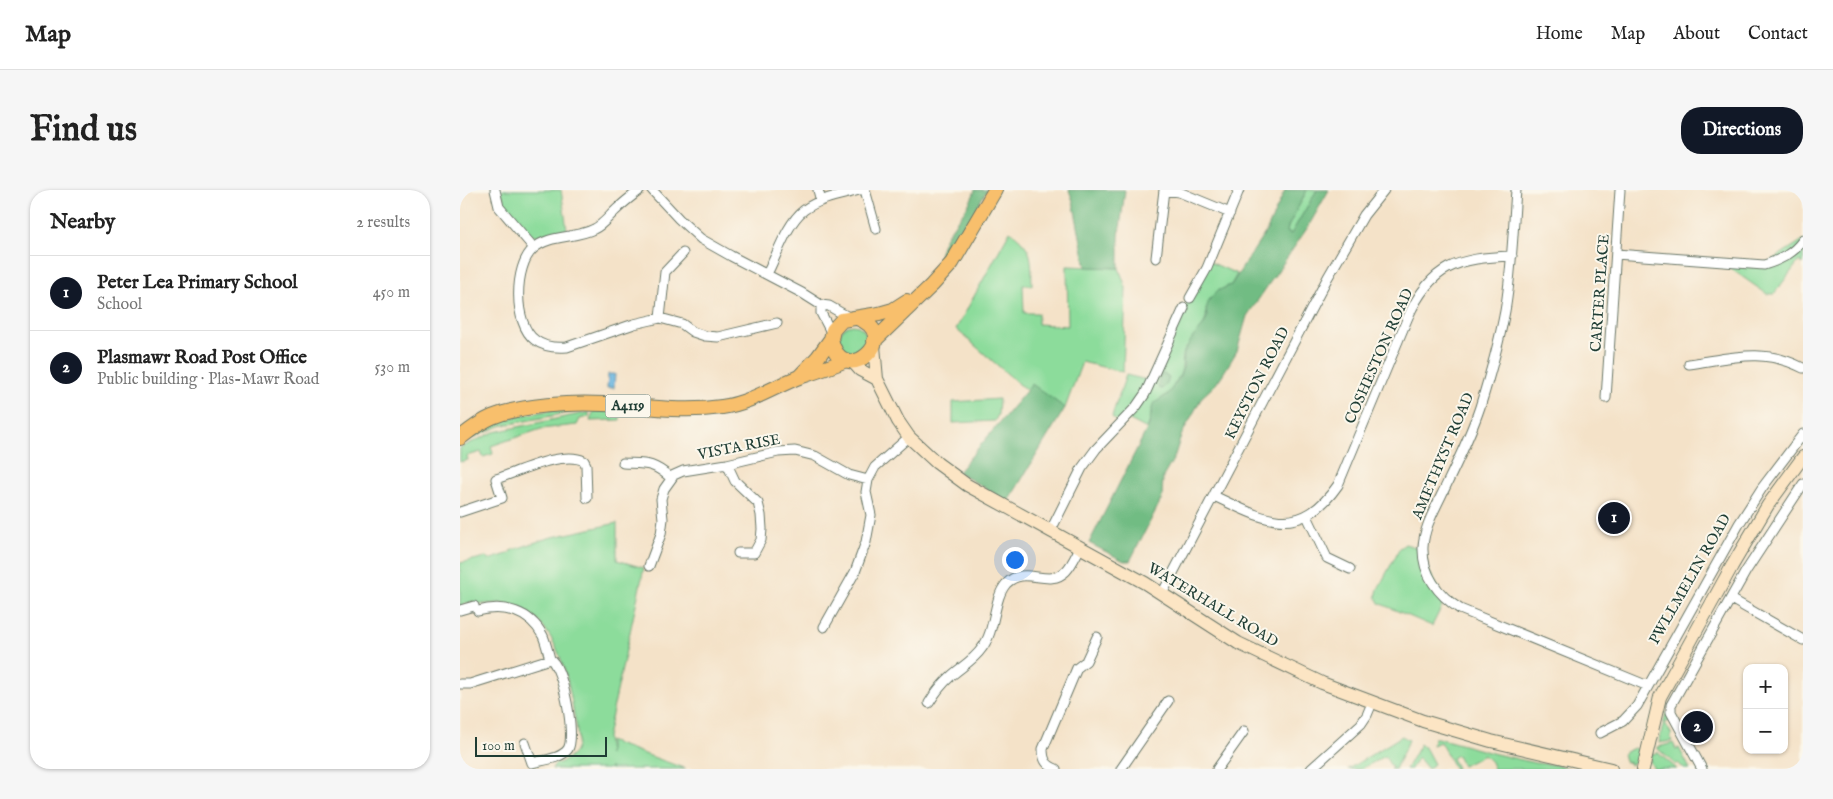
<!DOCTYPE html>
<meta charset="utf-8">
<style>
:root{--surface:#fff;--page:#f6f6f6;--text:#222;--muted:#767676;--line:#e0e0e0;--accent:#111827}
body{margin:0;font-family:"IM FELL English",serif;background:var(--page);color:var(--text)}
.controls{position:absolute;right:15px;bottom:15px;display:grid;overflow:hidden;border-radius:10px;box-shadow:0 1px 4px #0004}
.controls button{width:45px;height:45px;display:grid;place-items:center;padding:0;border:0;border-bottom:1px solid var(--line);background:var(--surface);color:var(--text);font:25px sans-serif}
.scale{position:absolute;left:15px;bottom:12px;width:132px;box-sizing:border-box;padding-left:5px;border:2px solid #1f3d34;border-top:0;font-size:14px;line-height:18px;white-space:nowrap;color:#1f3d34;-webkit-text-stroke:4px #fbf7ec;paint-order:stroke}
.you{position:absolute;left:554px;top:369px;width:18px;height:18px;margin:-12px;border:4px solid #fff;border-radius:50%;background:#1a73e8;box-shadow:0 0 0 8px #1a73e833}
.badge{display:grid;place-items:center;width:32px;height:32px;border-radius:50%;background:var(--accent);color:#fff;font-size:16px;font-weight:700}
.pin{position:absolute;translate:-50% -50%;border:2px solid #fff;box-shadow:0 1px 5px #0006}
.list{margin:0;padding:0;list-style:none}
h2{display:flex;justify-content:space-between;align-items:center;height:65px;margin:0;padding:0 20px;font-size:21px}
h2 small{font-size:16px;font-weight:400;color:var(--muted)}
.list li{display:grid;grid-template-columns:32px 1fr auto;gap:15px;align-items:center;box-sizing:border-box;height:75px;padding:0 20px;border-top:1px solid var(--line)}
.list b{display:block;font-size:19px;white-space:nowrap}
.list p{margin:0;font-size:16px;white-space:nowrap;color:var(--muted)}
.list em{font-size:16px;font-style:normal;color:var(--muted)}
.map{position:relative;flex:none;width:1343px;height:579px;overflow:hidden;border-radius:20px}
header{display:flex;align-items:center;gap:30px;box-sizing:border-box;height:70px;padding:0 25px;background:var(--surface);border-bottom:1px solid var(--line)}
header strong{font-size:24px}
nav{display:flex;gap:28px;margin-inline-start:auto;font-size:18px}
.intro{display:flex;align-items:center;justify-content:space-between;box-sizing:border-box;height:120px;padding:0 30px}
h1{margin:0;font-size:35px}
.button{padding:12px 22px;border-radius:20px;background:var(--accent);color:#fff;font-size:18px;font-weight:700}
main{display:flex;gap:30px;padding:0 30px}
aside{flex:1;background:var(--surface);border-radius:20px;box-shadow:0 1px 4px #0004}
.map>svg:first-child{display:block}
.green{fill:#8cdc9b;stroke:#568c68}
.forest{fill:#71bc83;stroke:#487c5c}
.water{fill:#63b1dd;stroke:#417788}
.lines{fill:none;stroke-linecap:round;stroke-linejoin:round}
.street-casing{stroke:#6a7768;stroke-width:11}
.secondary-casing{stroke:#6a7768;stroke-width:14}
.primary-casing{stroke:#6a7768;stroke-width:16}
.street{stroke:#fff;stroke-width:9}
.secondary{stroke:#fce5c4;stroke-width:12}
.primary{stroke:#f8bf6c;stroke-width:14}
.labels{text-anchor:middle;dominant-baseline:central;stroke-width:4;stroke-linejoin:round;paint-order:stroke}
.shield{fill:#fbf7ec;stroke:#61756b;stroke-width:1}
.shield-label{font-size:14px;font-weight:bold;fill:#1f3d34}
.street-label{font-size:15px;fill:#1f3d34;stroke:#fbf7ec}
</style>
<header>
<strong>Map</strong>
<nav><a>Home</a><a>Map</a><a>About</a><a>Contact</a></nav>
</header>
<div class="intro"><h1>Find us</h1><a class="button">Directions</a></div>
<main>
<aside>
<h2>Nearby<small>2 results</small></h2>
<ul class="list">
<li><span class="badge">1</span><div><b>Peter Lea Primary School</b><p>School</p></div><em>450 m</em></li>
<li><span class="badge">2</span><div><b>Plasmawr Road Post Office</b><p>Public building · Plas-Mawr Road</p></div><em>530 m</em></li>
</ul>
</aside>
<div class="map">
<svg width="1343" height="579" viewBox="0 0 1343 579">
<rect width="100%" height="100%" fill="#fbf7ec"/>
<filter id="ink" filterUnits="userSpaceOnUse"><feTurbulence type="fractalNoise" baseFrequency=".02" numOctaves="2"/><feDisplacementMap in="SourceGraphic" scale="10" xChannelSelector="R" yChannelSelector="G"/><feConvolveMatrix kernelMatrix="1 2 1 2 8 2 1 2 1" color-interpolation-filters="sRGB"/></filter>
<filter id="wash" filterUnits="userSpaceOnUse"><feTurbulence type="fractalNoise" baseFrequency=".0096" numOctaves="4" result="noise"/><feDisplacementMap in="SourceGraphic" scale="20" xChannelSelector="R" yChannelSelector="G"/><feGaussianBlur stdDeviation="1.12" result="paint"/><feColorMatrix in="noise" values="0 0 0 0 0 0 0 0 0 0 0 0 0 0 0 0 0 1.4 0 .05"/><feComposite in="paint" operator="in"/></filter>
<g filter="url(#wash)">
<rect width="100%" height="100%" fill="#f4e2c8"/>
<path class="green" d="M41,0h60l6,39 -31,7 -5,-1 -25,-27z
M847,0h10l-26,44 -4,-2 1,-5z
M550,41c24,19 21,25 22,54h-9l1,28h14v11l30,2 -1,-60 52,2 7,20 -3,84 -41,-10 -17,46 -33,-23 -5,6 -71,-62z
M1343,50v24l-4,-3 -25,33h-7l-46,-32 43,3z
M750,72l27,12 -6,11 -6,2 -19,22c3,19 -15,27 -22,43 -3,9 0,18 -6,26 -3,5 -6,12 -11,16 -7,7 -10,8 -16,16v7l-4,12 -21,-11 -6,6 -8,-7 1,-4 13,-38 25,6 33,-73z
M379 149a14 14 0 1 1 28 0a14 14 0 1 1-28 0Z
M539,209l-1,15 -3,7 -42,2v-21z
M92,220h30l-82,16 -28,12c26,-21 47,-22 80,-28z
M135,221h25v9l-30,1 3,-9z
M129,222v5l-9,2 -3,6 -36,4 -50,17 2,8 -10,3 -2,-5 -14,4 1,4 -8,2v-14l34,-16z
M157,333v37l27,8 -37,169 2,18v-14l77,28h-76v-2l-2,2h-56l2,-4c7,-3 17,-6 21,-14 6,-13 0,-29 -2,-42 -6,-39 -20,-96 -66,-105 -8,-2 -15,0 -23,0 -4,0 -5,-1 -10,0l-1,-3 -13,5v-43l26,-6 2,3 23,-7 -1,-2 38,-13z
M945,354l18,5 1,13 21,38 -13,26 -53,-23 -3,-6 2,-8 22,-41z
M1206,522l5,8 -6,3 7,12 -2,1 2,5 -13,2z
M942,546l7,4 -14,29h-5l2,-1 -7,-12 -24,13h-13z
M974,548h4l58,16 39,9 25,2 9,4h-75l-3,-7 -7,-7 -21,11 -6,-11 -5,3 5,10 -2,1 -15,-27 -7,3z
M1213,553l3,6 3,-1 11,21h-6l-6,-6 -2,2 -18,-16v-2z
M960,554l6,5 8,15 -6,5 -10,-12 -7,12h-5z
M1174,558l8,4 -5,9 -7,4v-2l-5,-1 -2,-9z
M1197,562l20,17h-23l-4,-7 1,-9 3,1z"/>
<path class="forest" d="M515,0h12l-36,61 -12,12c-1,-30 28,-46 36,-73z
M609,0h56l-6,46v32l-33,-1 -13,-66z
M825,0h22l-19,37 -1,5 4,2 26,-44h12l-21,37 -61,89 -10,35 -14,23 -7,10 -14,13 -8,15 -13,24 -7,22 -11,19 -1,21 -32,63h-6l-35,-18 60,-118 4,-21 15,-10 12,-18 3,-9 1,-15 9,-15 11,-12 3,-8 -1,-8 3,-9 8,-9 14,-6 36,-55z
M703,183l6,5 -2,6 -5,5 -4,-1 1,-10z
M572,194l33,24 -57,94 -50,-30z"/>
<path class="water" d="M148,184h7l-1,14h-7z"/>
</g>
<g filter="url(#ink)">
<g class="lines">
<defs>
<path id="street" d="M35,0l4,17 35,41
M180,0c-8,6 -16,12 -23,19 -8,7 -14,16 -23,20 -19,10 -45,5 -61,20 -19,17 -20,75 2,91 9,7 21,8 32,7l67,-23 26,-6 22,6 11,8 12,4 13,1 59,-14
M192,0l27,29 22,20 30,17 71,37 19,12 8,1 21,12
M358,0l3,11
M405,0l11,39
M704,0l15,2 51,21
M1056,0c-3,40 -4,81 -11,121 -6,32 -15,64 -25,96 -10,30 -24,58 -38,87 -8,17 -18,34 -19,53 -1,27 15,48 37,62l188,77
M1156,64l148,11c16,-5 29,-11 39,-25
M696,68l8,-68
M307,84c10,-19 20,-51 37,-64 16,-12 38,-15 56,-20
M730,108l17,-30 32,-78
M361,115v8l11,21
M200,128l5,-46 18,-19
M1229,174c42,-6 74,-17 114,4
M1146,208l14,-208
M163,273c24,1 29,-1 48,15
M267,274l8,17 23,22 3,12 1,14 -1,11 -7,13h-16
M754,306c51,24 85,45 124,-11l70,-168c23,-52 50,-59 104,-61
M0,322l42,-14 -6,-19c22,-7 67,-29 88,-18l2,4 1,33
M847,326l20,42 23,11
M590,342l32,-64 14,-19 40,-42 9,-13 39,-86
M189,376l12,-32 2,-15 -2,-20 3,-10 10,-14 9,-4 44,-7 51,-12 17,-1 20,5 34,19 19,5
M702,404l166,-317 36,-62 20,-25
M1271,409l72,41
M0,420l14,-4
M18,421c26,-7 52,0 65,25 3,7 5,16 7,23
M364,437l31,-55 11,-30 5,-27 -5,-23 2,-12 7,-13 34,-30
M0,494h10l80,-25c13,8 26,77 18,90 -7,10 -25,11 -36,14l-7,-20
M469,513c6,-10 13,-19 22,-27 10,-9 23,-16 31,-28 14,-18 11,-49 24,-64 19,-20 42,5 60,-13 6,-6 10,-16 14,-23
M1140,543l23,-12 14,-15 102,-182 23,-36 41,-54
M596,579c-10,-4 -13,-9 -13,-20l34,-81 9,-7 11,-24
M661,579l47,-68
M757,579l27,-38
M851,579l50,-45 6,-9 5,-12
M1242,579l-31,-57v-7l75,-134 57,-87"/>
<path id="secondary" d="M414,156l3,33 21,42 11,16 28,26 30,22 178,98 93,60 84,40 101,38 68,20 120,28
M392,171l8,9 17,9
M1183,579l17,-72 72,-131 36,-61 35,-48"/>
<path id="primary" d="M371,149c11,53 75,-3 26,-21
M414,151l58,-56 20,-22 43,-73
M339,187l19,-20 13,-18 2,-9 9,-10 37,-6 14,-4 14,-9
M0,248c10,-8 20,-16 32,-21 30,-12 80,-15 112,-13 41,2 77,9 118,3 28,-4 52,-20 77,-30 16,-5 31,-10 47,-17"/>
</defs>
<use href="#street" class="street-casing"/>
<use href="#secondary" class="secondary-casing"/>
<use href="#primary" class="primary-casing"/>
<use href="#street" class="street"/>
<use href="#secondary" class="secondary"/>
<use href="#primary" class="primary"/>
</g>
</g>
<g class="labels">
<rect class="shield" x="145.5" y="204.5" width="45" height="23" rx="4"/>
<g class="shield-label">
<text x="168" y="216">A4119</text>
</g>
<g class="street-label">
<text transform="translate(1140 103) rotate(-86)">CARTER PLACE</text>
<text transform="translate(919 166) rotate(-66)">COSHESTON ROAD</text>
<text transform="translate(797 193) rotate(-63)">KEYSTON ROAD</text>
<text transform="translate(279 257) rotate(-11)">VISTA RISE</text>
<text transform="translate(983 266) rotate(-67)">AMETHYST ROAD</text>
<text transform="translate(1230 389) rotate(-60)">PWLLMELIN ROAD</text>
<text transform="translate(753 415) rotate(31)">WATERHALL ROAD</text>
</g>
</g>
</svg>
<div class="controls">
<button>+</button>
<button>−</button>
</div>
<div class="scale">100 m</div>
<div class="you"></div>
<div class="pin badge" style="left:1154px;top:328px">1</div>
<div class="pin badge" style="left:1237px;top:537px">2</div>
</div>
</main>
